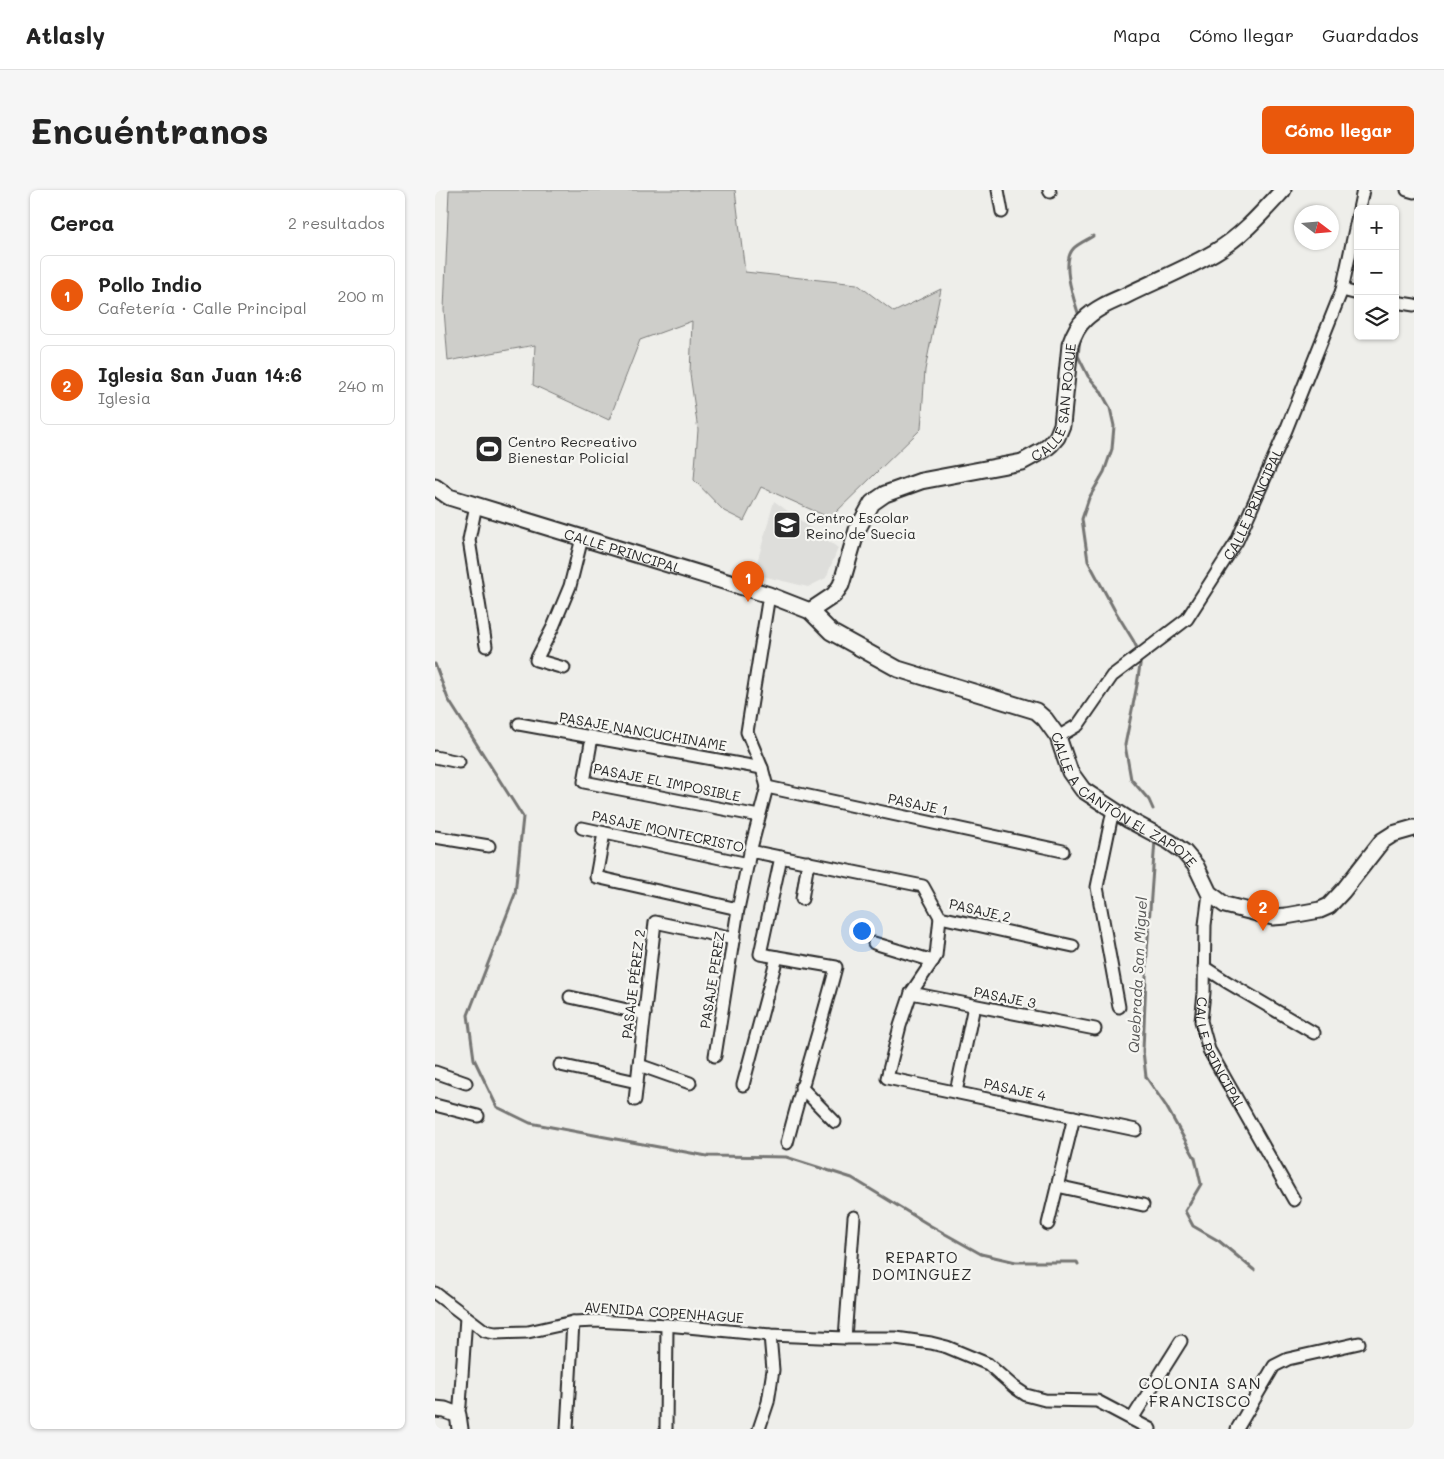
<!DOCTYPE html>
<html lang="es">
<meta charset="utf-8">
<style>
:root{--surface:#fff;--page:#f6f6f6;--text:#222;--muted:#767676;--line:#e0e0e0;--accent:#ea580c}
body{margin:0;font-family:Mali,sans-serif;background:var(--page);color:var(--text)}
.controls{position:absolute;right:15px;top:15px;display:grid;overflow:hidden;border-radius:8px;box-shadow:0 1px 4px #0004}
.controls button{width:45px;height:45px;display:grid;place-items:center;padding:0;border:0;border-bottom:1px solid var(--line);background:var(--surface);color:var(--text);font:25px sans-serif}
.compass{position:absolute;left:859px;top:15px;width:45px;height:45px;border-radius:50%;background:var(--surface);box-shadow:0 1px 4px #0004;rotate:106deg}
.you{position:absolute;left:426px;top:740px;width:18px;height:18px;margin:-12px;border:4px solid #fff;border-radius:50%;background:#1a73e8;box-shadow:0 0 0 8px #1a73e833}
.badge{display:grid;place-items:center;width:32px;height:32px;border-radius:50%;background:var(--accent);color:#fff;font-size:16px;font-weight:700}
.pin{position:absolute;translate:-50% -41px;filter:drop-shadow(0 1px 2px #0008)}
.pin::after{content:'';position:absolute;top:26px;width:18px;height:15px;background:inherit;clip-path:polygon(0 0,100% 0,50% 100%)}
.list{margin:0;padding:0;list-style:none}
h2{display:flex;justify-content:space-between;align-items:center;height:65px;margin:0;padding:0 20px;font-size:21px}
h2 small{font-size:16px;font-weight:400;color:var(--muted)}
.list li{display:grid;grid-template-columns:32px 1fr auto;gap:15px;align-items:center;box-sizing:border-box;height:80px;margin:0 10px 10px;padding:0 10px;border:1px solid var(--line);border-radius:8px}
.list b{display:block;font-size:19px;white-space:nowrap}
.list p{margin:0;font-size:16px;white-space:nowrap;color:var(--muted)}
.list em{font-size:16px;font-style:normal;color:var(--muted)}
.icon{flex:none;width:28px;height:28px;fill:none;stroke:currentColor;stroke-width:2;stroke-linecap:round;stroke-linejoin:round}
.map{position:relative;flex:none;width:979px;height:1239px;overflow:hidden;border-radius:8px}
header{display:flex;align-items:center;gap:30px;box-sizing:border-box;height:70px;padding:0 25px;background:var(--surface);border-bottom:1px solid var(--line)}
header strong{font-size:24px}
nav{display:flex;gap:28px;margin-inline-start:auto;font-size:18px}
.intro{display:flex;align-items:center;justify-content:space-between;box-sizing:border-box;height:120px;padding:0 30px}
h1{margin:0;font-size:35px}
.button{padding:12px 22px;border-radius:8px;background:var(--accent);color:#fff;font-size:18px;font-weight:700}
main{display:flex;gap:30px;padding:0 30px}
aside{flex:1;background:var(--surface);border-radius:8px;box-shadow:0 1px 4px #0004}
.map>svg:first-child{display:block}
.built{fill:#dededb}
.green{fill:#cececa;stroke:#7c7c7a}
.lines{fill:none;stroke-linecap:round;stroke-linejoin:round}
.stream{stroke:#757573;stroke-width:3}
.street-casing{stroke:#2b2b2b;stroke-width:15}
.secondary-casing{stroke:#2b2b2b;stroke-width:19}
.street{stroke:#f6f6f2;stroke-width:11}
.secondary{stroke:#f6f6f2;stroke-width:15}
.labels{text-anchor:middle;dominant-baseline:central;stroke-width:4.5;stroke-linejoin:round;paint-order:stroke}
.street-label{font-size:14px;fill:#2b2b2b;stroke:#f6f6f2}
.poi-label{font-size:14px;fill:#2b2b2b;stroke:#f6f6f2;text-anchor:start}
.water-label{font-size:15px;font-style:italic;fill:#565655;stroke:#f6f6f2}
.neighbourhood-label{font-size:15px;letter-spacing:1px;fill:#2b2b2b;stroke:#f6f6f2}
.quarter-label{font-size:16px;letter-spacing:1px;fill:#2b2b2b;stroke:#f6f6f2}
</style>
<header>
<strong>Atlasly</strong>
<nav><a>Mapa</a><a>Cómo llegar</a><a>Guardados</a></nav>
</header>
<div class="intro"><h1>Encuéntranos</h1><a class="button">Cómo llegar</a></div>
<main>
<aside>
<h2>Cerca<small>2 resultados</small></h2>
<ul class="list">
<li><span class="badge">1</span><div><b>Pollo Indio</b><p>Cafetería · Calle Principal</p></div><em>200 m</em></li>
<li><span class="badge">2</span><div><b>Iglesia San Juan 14:6</b><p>Iglesia</p></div><em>240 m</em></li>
</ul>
</aside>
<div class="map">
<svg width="979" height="1239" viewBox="0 0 979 1239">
<rect width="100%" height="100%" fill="#eeeeea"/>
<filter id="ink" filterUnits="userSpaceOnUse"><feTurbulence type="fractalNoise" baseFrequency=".02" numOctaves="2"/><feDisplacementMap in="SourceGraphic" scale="10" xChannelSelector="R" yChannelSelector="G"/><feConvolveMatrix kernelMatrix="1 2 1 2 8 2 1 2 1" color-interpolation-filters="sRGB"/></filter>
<g filter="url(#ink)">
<path class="built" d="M339,311l64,47 -12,30 -18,9 -54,-13z"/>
<path class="green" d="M14,0h286l10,82 112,12 37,28 47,-23 -16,81 -4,59 -91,89 -69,-31 -17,34 -20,-10 -30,-31 4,-50 -8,-56 2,-53 -52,19 -31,80 -76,-35 2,-40 -87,16 -4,-51z"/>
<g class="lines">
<path class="stream" d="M645,129c-5,-17 -20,-55 -7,-70 4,-5 14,-9 20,-13
M645,148l-2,18 10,20 12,14 10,18 4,18 -2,23 -8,23 -15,26 -7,21 6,42 26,48 19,31 6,12
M706,468l-4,27 -12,60 6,34 18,21 4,9
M0,474l13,35 75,118 -8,77 -47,121 6,44 23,48 33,16 177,33 79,1 66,21 79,48 50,28 35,8h61l1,2
M720,650l-8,112 -4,99 3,26 20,29 29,52 6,26 -16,27 8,15 26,15 35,29"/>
<defs>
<g id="street">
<path d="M563,0l4,22"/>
<path d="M614,0l1,2"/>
<path d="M972,0l7,2"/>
<path d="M924,19l4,-19"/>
<path d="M907,100l16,4"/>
<path d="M960,112l19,3"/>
<path d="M41,315l-7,35 17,106"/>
<path d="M129,478l-28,-8 17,-33 17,-41 12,-48"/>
<path d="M84,534l243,44"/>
<path d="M157,547l-8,45 175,34"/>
<path id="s1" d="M623,547l20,-12 34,-49 75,-57 50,-78 49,-111 56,-140 16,-75"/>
<path d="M0,567l24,5"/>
<path d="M332,597l296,64"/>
<path d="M678,620l-16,77 22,120"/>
<path d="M147,638l166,36"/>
<path d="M169,643l-8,44 142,32"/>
<path d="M0,647l54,9"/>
<path d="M315,661l173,35 17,31 133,29"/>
<path d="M346,667l-21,97 76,13c-15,59 -34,117 -49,176"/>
<path id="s2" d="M774,703l-4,32 -1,68 -3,28 8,29 85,150"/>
<path d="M367,709l6,-37"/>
<path d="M505,727l-4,39 -25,37 -11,33 -13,52 249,52"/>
<path d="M439,753l59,18"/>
<path d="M769,777l23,15 87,51"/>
<path d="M476,803l184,36"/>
<path d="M135,807l75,17"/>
<path d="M280,866l23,-147 13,-61 16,-61 -5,-19 -15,-36 22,-137"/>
<path d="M125,875l77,17"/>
<path d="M204,875l51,18"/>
<path d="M0,882l31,11"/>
<path d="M308,895l34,-128"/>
<path d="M366,897l34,35"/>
<path d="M521,902l18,-86"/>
<path d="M200,910l20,-178 79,17"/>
<path d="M0,915l43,11"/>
<path d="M622,996l86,19"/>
<path d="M613,1034l26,-107"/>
<path d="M0,1103l50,38 10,2 33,-1 45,-10 23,-1 71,4 103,10 75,3h51l35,5 16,4 41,17 26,23 12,8 19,5 52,1 53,28"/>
<path d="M410,1148l9,-121"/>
<path d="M23,1225l2,-10 6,-88"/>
<path d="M697,1229l49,-78"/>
<path d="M132,1239l6,-107"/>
<path d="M231,1239l1,-104"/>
<path d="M324,1239l9,-27 5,-32 -3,-35"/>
<path d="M802,1239l37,-63 14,-7 71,-16"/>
</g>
<g id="secondary">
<path id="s3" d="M0,297l14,10 320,98 41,16 21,21 67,37 138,42 9,8 13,18 12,35 13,18 46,30 41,22 14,10 12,14 13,27 16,12 48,12 13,-1 34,-6 9,-4 14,-15 39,-50 11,-7 21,-6"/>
<path id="s4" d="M375,421l24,-16 7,-10 16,-55 15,-27 13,-9 36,-13 101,-19 22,-12 7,-6 6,-7 5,-12 8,-80c3,-9 7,-19 15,-26 11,-11 26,-17 40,-23 30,-15 61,-27 90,-44 26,-15 47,-39 68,-62"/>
<path d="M0,1219l10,1 13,5 2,14"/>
</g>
</defs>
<use href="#street" class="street-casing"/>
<use href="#secondary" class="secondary-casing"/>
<use href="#street" class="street"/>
<use href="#secondary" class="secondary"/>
</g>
</g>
<defs>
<symbol id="stadium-square" viewBox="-11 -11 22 22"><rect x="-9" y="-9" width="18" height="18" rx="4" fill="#2b2b2b" stroke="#f6f6f2"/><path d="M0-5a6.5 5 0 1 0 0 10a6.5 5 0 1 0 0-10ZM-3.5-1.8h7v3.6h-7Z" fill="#fff"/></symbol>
<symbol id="school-square" viewBox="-11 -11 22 22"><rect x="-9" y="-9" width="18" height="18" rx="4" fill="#2b2b2b" stroke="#f6f6f2"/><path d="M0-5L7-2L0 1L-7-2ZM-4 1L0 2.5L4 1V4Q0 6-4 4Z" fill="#fff"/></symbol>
</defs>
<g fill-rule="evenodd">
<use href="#stadium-square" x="38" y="243" width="32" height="32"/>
<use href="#school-square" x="336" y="319" width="32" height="32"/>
</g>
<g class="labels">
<g class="street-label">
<text stroke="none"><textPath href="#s4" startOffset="361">CALLE SAN ROQUE</textPath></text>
<text stroke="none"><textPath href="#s1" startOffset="310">CALLE PRINCIPAL</textPath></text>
<text stroke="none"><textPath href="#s3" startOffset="199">CALLE PRINCIPAL</textPath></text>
<text transform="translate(208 541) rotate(10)">PASAJE NANCUCHINAME</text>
<text transform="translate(232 592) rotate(11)">PASAJE EL IMPOSIBLE</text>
<text stroke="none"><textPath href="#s3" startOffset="775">CALLE A CANTÓN EL ZAPOTE</textPath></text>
<text transform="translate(483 614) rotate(12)">PASAJE 1</text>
<text transform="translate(233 641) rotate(12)">PASAJE MONTECRISTO</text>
<text transform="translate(545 720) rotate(13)">PASAJE 2</text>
<text transform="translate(277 790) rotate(-81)">PASAJE PEREZ</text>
<text transform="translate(198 794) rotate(-83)">PASAJE PÉREZ 2</text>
<text transform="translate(570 807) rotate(11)">PASAJE 3</text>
<text stroke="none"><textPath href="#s2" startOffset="165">CALLE PRINCIPAL</textPath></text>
<text transform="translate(580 899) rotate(12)">PASAJE 4</text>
<text transform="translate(229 1122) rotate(4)">AVENIDA COPENHAGUE</text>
</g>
<g class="poi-label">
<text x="73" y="251">Centro Recreativo<tspan x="73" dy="16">Bienestar Policial</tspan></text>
<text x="371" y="327">Centro Escolar<tspan x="371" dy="16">Reino de Suecia</tspan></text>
</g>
<g class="water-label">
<text transform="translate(702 785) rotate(-87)">Quebrada San Miguel</text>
</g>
<g class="neighbourhood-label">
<text x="487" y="1067">REPARTO<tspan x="487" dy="17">DOMINGUEZ</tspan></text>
</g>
<g class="quarter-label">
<text x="765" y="1192">COLONIA SAN<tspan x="765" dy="18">FRANCISCO</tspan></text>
</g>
</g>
</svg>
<div class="controls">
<button>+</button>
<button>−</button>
<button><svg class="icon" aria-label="layers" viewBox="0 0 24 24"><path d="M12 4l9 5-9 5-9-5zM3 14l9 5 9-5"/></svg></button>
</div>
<svg class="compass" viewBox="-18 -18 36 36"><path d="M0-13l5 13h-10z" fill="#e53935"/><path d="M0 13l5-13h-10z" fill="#767676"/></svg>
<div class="you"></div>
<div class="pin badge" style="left:313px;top:412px">1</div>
<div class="pin badge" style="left:828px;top:741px">2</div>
</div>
</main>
